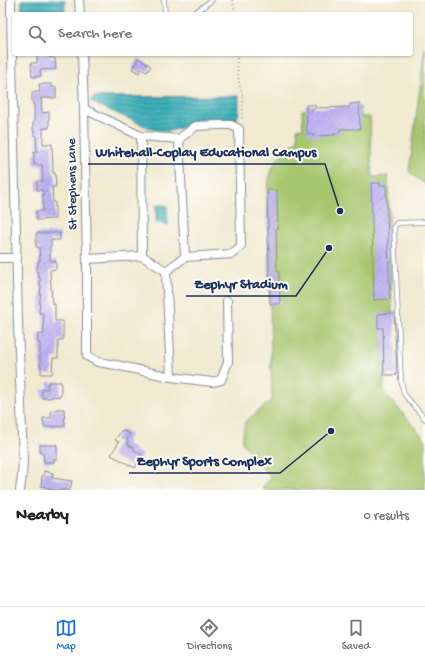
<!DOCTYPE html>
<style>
:root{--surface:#fff;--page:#f6f6f6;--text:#202124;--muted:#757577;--line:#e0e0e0;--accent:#1a73e8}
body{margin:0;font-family:"Gochi Hand",sans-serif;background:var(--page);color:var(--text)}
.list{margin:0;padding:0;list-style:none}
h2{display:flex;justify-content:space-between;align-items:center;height:52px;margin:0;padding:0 16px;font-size:17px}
h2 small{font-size:13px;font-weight:400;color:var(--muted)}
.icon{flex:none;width:22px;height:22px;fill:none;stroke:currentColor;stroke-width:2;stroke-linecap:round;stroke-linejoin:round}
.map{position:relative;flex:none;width:425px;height:490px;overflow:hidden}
.search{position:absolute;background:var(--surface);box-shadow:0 1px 3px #0004;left:12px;right:12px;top:12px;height:44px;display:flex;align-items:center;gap:10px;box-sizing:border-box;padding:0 14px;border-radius:4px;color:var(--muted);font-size:15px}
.sheet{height:116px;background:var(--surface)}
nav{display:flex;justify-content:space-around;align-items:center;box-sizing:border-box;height:56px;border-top:1px solid var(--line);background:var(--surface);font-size:11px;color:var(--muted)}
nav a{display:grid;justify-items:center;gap:2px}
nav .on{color:var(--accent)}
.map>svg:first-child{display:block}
.pitch{fill:#a8c66e;stroke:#627a66}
.water{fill:url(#water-rules);stroke:#2c6f8b}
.building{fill:url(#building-hatch)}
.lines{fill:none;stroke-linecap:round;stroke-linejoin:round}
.service-casing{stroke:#868c97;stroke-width:5.5}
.minor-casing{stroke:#868c97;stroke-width:10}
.path{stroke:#868c97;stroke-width:1.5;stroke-dasharray:1 3;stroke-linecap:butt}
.service{stroke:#fff;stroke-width:4}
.minor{stroke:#fff;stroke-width:8}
.labels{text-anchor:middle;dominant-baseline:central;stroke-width:4;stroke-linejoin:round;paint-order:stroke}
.street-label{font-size:13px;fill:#1b2f5e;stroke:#fdfcf7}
.leader{fill:none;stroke:#1b2f5e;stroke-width:1.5}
.callout-dot{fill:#1b2f5e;stroke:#fdfcf7;stroke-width:1.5}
.callout-label{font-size:14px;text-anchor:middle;font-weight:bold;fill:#1b2f5e;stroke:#fdfcf7;stroke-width:4;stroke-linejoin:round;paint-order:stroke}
</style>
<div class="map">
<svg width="425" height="490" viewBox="0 0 425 490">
<defs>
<pattern id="water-rules" width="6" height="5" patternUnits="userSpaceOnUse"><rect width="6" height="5" fill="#3eafb8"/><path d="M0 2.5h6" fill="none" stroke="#338f99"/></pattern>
<pattern id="building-hatch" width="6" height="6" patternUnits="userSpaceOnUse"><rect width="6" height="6" fill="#bdb0f4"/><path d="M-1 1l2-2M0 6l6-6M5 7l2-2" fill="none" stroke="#9990c9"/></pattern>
</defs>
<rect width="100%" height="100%" fill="#fdfcf7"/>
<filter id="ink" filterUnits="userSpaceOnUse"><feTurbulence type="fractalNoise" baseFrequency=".025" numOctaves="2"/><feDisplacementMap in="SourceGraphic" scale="8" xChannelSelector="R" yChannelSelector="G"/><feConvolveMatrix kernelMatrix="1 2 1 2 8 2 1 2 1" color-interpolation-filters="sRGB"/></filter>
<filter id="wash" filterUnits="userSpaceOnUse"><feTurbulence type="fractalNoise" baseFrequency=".012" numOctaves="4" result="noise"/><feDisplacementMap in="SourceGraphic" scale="16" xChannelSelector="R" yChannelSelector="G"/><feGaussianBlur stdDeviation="0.9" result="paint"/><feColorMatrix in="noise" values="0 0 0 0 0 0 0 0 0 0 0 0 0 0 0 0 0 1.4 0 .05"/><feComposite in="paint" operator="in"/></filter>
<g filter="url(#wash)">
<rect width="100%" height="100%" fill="#f1e9d0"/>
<path class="pitch" d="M425,48v136l-16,-12z
M360,107l1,10h9l2,60 16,-1 4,137 -11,1 3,78 41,47v51h-161l-2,-2 9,-10 -29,-36 3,-20 27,-22 -1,-32 -1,-64 -3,-112c4,-30 9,-34 31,-52l-1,-11 6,-1 -1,-18z"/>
<path class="water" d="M22,0h43v14h-44z
M239,96v17l-3,8 -5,-2 -22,-1 -13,2 -15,8 -15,4 -12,-2 -63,-28 2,-5z
M156,205h11l1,20h-3v-2h-9z"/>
<g id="blocks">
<path class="building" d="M43,54h7v4h5l1,11 -16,1 1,6 -9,1 -1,-14h6v-8z
M138,58l13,8 -4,6 -6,-3 -2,4 -7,-4z
M39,84h12l1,3h4v11h-15l1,15 7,-1v16h-6v16h9l1,29h2l1,14h-4l1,15h2v17l-19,1v-9h7v-21h-6v-9h6l-1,-16h-8v-13h3l-1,-17h-2v-4h-1v-9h1v-17h-1v-4h-1v-9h8z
M359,103l1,26h-20v4h-5v2l-23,1v-2h-5l-1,-29h9v3l35,-1v-3z
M371,183h9v3l6,-1 4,114 -16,1z
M267,190h10l1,38h-2l1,43h2l1,33h-10z
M36,233h24v7h-9v6h-1v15h6v8l-6,1 2,34h3v17h8v19h-5v18h-5l-1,16h-11v-8h-1v-23h-2v-9h6l-1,-21h-4l2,-28h-1v-8h-2v-5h-1v-6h1v-5h2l-1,-14h-3z
M394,313l3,62h-13l-1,-47h-5v-14z
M48,382h13v14l-10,1v1h-9v-9h6z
M56,409h8l1,17 -21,1 -1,-9h8v-7l5,-1z
M122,430l8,4 -3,6 1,5 6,3v2l8,5 -7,13 -24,-13 8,-13 -4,-2z
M40,445h17v14h-3v3h-10l-1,-9h-3z
M44,471l9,2 -1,5 20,3 -2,9h-15l-5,-1v-1l-9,-2 1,-10h1z"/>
</g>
</g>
<g filter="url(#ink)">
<use href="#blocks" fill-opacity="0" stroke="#868c97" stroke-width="1"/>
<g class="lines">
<defs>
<path id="service" d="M164,0l1,14
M193,14l19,-14
M425,222l-28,1 -3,4 7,153 3,14 21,25"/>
<path id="minor" d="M11,0v11l7,312 5,138 -1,15 -2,14
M79,0l1,14
M82,54l2,55
M84,109l57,27 38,3 17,-13 24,-1h11l8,4 2,117 -9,8 -47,3 -19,14 5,106 -55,-12 -18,-3 -11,-6v-97z
M179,139l6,118
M142,256l24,15
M0,258h17
M87,259l55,-3 -1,-120
M171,377l41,5 9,-2 7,-18 -1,-61"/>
</defs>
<use href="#service" class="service-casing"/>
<use href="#minor" class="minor-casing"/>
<path class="path" d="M232,0l4,14
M237,54v9l2,20 4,14 -1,21 -1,3"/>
<use href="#service" class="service"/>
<use href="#minor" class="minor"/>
</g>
</g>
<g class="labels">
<g class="street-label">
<text transform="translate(73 184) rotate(-91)">St Stephens Lane</text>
</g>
</g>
<path class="leader" d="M340 211L325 164H88M329 248L296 296H186M331 431L280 473H129"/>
<g class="callout-dot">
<circle cx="340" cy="211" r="4"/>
<circle cx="329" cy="248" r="4"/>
<circle cx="331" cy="431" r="4"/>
</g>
<g class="callout-label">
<text x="206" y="156">Whitehall-Coplay Educational Campus</text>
<text x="241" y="288">Zephyr Stadium</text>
<text x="204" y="465">Zephyr Sports Complex</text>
</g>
</svg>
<div class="search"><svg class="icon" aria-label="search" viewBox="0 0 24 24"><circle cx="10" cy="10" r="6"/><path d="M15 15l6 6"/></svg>Search here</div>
</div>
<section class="sheet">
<h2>Nearby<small>0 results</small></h2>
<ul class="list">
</ul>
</section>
<nav>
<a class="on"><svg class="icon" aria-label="map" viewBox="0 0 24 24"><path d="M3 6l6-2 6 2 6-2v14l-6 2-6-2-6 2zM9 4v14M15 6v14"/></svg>Map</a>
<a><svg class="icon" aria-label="directions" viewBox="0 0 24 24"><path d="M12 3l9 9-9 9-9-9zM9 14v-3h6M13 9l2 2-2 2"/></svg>Directions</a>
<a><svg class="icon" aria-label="saved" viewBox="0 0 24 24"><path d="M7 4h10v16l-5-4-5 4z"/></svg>Saved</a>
</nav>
